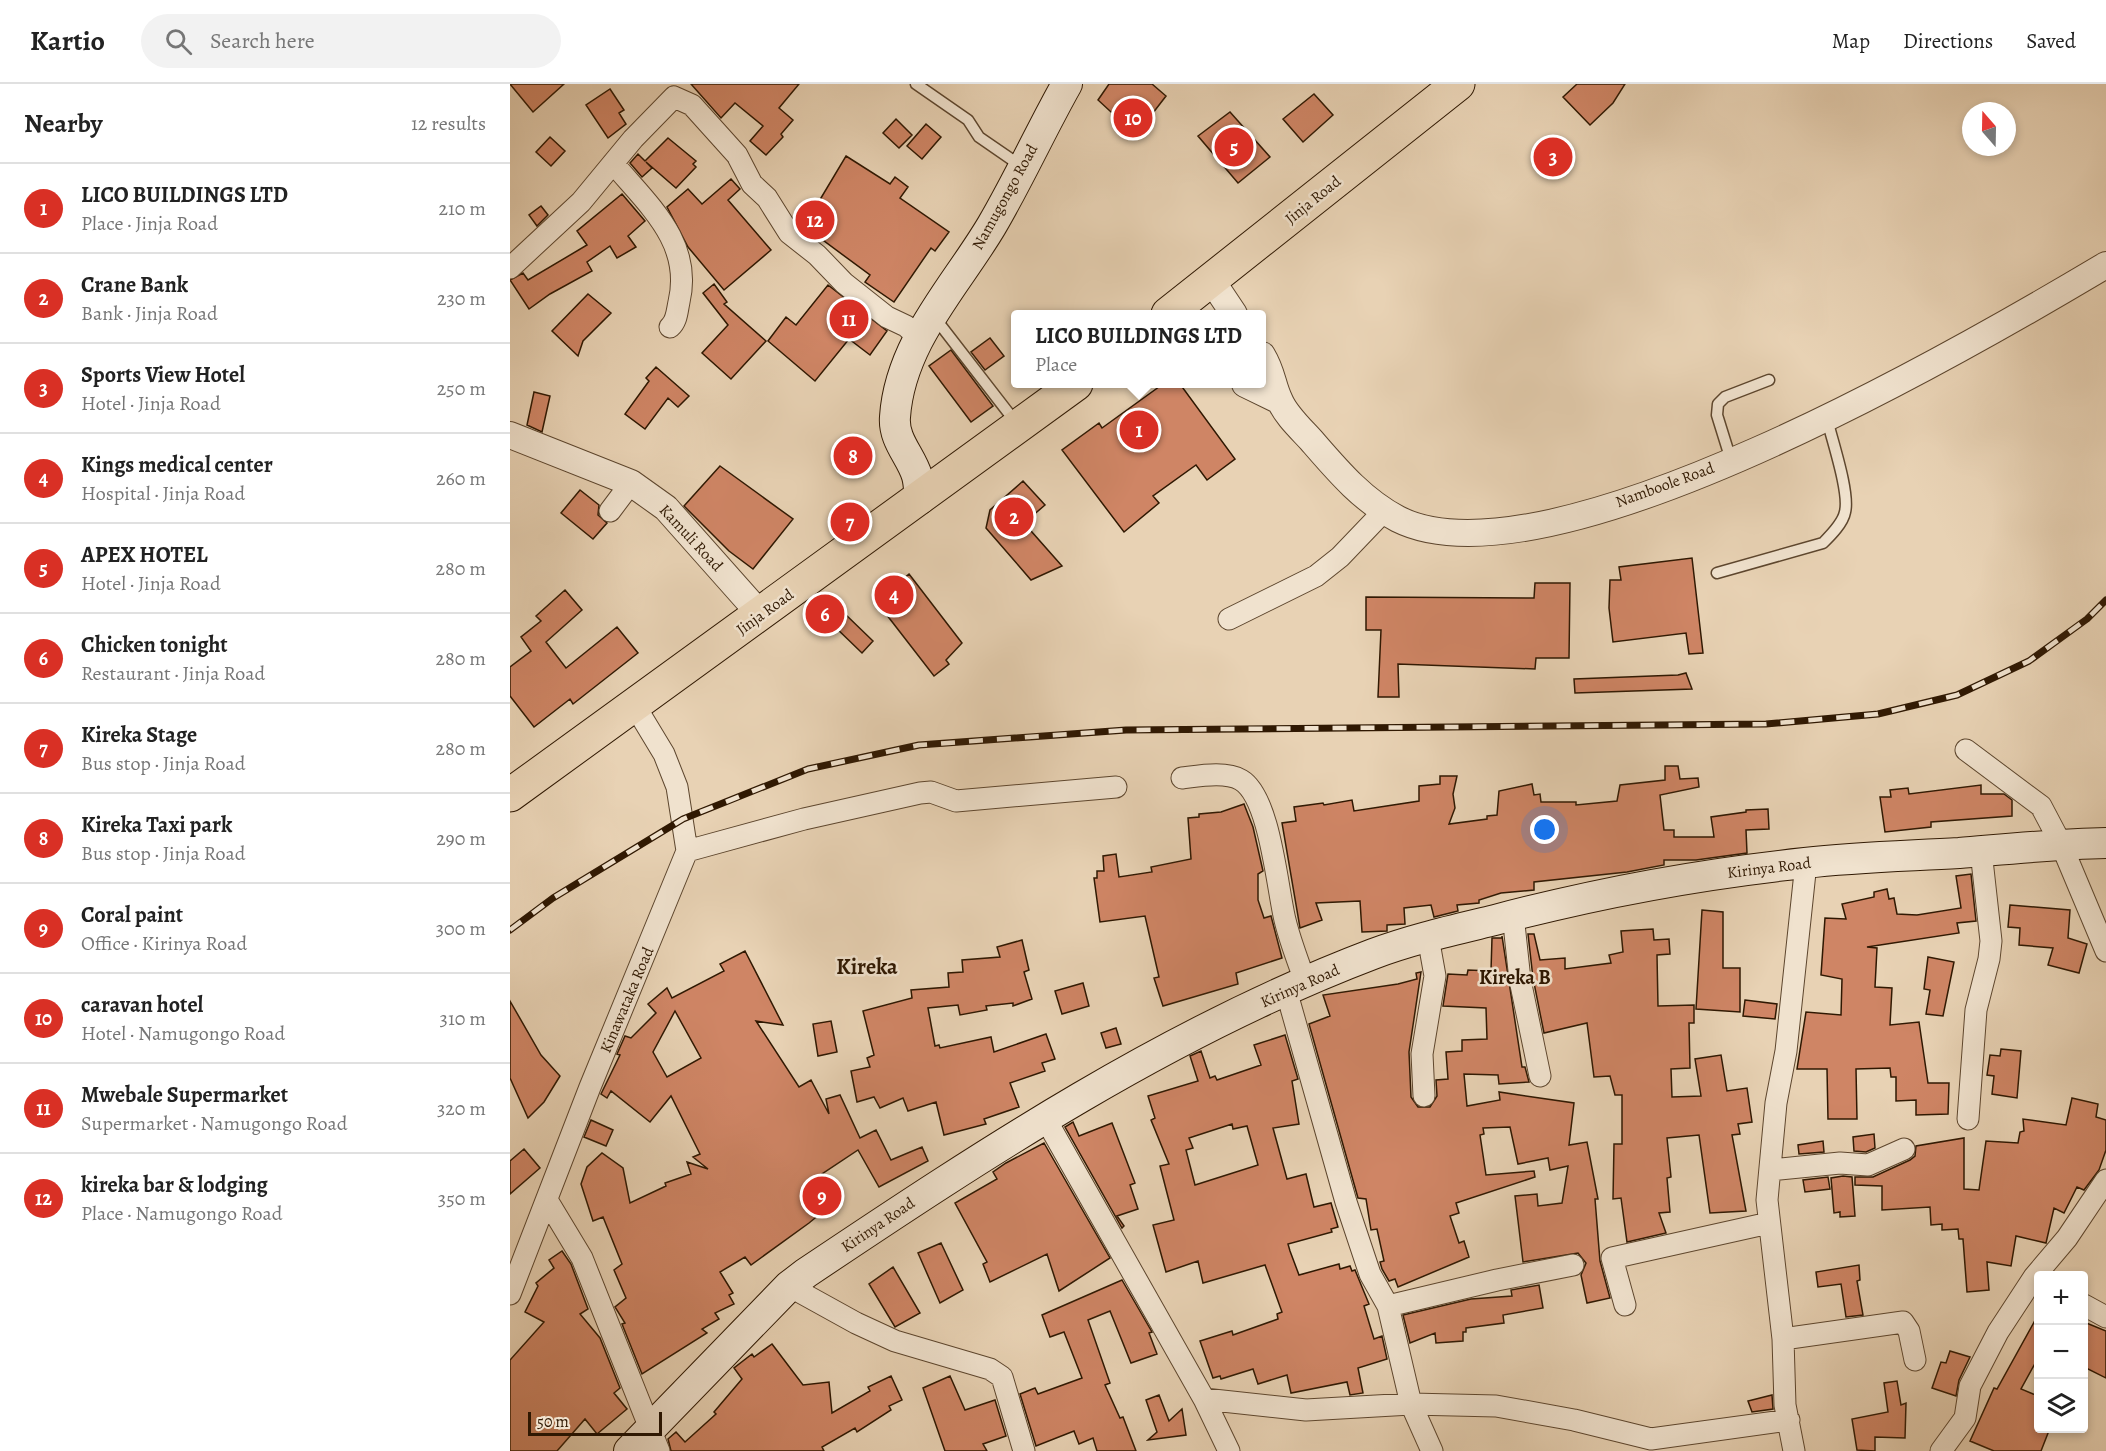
<!DOCTYPE html>
<meta charset="utf-8">
<style>
:root{--surface:#fff;--page:#f2f2f2;--text:#222;--muted:#767676;--line:#e0e0e0;--accent:#d93025}
body{margin:0;font-family:Alegreya,serif;background:var(--page);color:var(--text)}
.controls{position:absolute;right:18px;bottom:18px;display:grid;overflow:hidden;border-radius:6px;box-shadow:0 3px 9px #0003}
.controls button{width:54px;height:54px;display:grid;place-items:center;padding:0;border:0;border-bottom:2px solid var(--line);background:var(--surface);color:var(--text);font:30px sans-serif}
.compass{position:absolute;left:1452px;top:18px;width:54px;height:54px;border-radius:50%;background:var(--surface);box-shadow:0 3px 9px #0003;rotate:340deg}
.scale{position:absolute;left:18px;bottom:15px;width:134px;box-sizing:border-box;padding-left:6px;border:3px solid #2f1802;border-top:0;font-size:16px;line-height:21px;white-space:nowrap;color:#2f1802;-webkit-text-stroke:4px #f0e2ce;paint-order:stroke}
.you{position:absolute;left:1035px;top:746px;width:21px;height:21px;margin:-15px;border:4px solid #fff;border-radius:50%;background:#1a73e8;box-shadow:0 0 0 9px #1a73e833}
.badge{display:grid;place-items:center;width:39px;height:39px;border-radius:50%;background:var(--accent);color:#fff;font-size:20px;font-weight:700}
.pin{position:absolute;translate:-50% -50%;border:3px solid #fff;box-shadow:0 2px 6px #0006}
.popup{position:absolute;left:501px;top:226px;width:255px;height:78px;box-sizing:border-box;display:grid;place-content:center;border-radius:6px;background:var(--surface);filter:drop-shadow(0 2px 4px #0005);font-size:20px;white-space:nowrap;color:var(--muted)}
.popup b{font-size:22px;color:var(--text)}
.popup::after{content:'';position:absolute;left:50%;top:100%;margin-left:-12px;border:12px solid transparent;border-top-color:var(--surface)}
.list{margin:0;padding:0;list-style:none}
h2{display:flex;justify-content:space-between;align-items:center;height:78px;margin:0;padding:0 24px;font-size:26px}
h2 small{font-size:20px;font-weight:400;color:var(--muted)}
.list li{display:grid;grid-template-columns:39px 1fr auto;gap:18px;align-items:center;box-sizing:border-box;height:90px;padding:0 24px;border-top:2px solid var(--line)}
.list b{display:block;font-size:22px;white-space:nowrap}
.list p{margin:0;font-size:20px;white-space:nowrap;color:var(--muted)}
.list em{font-size:20px;font-style:normal;color:var(--muted)}
.icon{flex:none;width:33px;height:33px;fill:none;stroke:currentColor;stroke-width:2;stroke-linecap:round;stroke-linejoin:round}
.map{position:relative;flex:none;width:1596px;height:1367px;overflow:hidden}
header{display:flex;align-items:center;gap:36px;box-sizing:border-box;height:84px;padding:0 30px;background:var(--surface);border-bottom:2px solid var(--line)}
header strong{font-size:28px}
nav{display:flex;gap:33px;margin-inline-start:auto;font-size:21px}
.search{width:420px;height:54px;background:var(--page);display:flex;align-items:center;gap:15px;box-sizing:border-box;padding:0 21px;border-radius:33px;color:var(--muted);font-size:22px}
main{display:flex}
aside{flex:1;background:var(--surface)}
.map>svg:first-child{display:block}
.building{fill:#cf8565;stroke:#2f1802;stroke-width:1.5;fill-rule:evenodd}
.lines{fill:none;stroke-linecap:round;stroke-linejoin:round}
.service-casing{stroke:#5d462e;stroke-width:13}
.minor-casing{stroke:#5d462e;stroke-width:23}
.tertiary-casing{stroke:#5d462e;stroke-width:28}
.secondary-casing{stroke:#2f1802;stroke-width:32}
.trunk-casing{stroke:#2f1802;stroke-width:35}
.service{stroke:#f0e2ce;stroke-width:10}
.minor{stroke:#f0e2ce;stroke-width:21}
.tertiary{stroke:#f0e2ce;stroke-width:26}
.secondary{stroke:#f0e2ce;stroke-width:30}
.trunk{stroke:#e8d2b4;stroke-width:33}
.rail-casing{stroke:#2f1802;stroke-width:7}
.rail{stroke:#f0e2ce;stroke-width:4.5;stroke-dasharray:14;stroke-linecap:butt}
.labels{text-anchor:middle;dominant-baseline:central;stroke-width:5;stroke-linejoin:round;paint-order:stroke}
.street-label{font-size:16px;fill:#2f1802;stroke:#f0e2ce}
.quarter-label{font-size:20px;font-weight:bold;fill:#2f1802;stroke:#f0e2ce}
.district-label{font-size:22px;font-weight:bold;fill:#2f1802;stroke:#f0e2ce}
</style>
<header>
<strong>Kartio</strong>
<div class="search"><svg class="icon" aria-label="search" viewBox="0 0 24 24"><circle cx="10" cy="10" r="6"/><path d="M15 15l6 6"/></svg>Search here</div>
<nav><a>Map</a><a>Directions</a><a>Saved</a></nav>
</header>
<main>
<aside>
<h2>Nearby<small>12 results</small></h2>
<ul class="list">
<li><span class="badge">1</span><div><b>LICO BUILDINGS LTD</b><p>Place · Jinja Road</p></div><em>210 m</em></li>
<li><span class="badge">2</span><div><b>Crane Bank</b><p>Bank · Jinja Road</p></div><em>230 m</em></li>
<li><span class="badge">3</span><div><b>Sports View Hotel</b><p>Hotel · Jinja Road</p></div><em>250 m</em></li>
<li><span class="badge">4</span><div><b>Kings medical center</b><p>Hospital · Jinja Road</p></div><em>260 m</em></li>
<li><span class="badge">5</span><div><b>APEX HOTEL</b><p>Hotel · Jinja Road</p></div><em>280 m</em></li>
<li><span class="badge">6</span><div><b>Chicken tonight</b><p>Restaurant · Jinja Road</p></div><em>280 m</em></li>
<li><span class="badge">7</span><div><b>Kireka Stage</b><p>Bus stop · Jinja Road</p></div><em>280 m</em></li>
<li><span class="badge">8</span><div><b>Kireka Taxi park</b><p>Bus stop · Jinja Road</p></div><em>290 m</em></li>
<li><span class="badge">9</span><div><b>Coral paint</b><p>Office · Kirinya Road</p></div><em>300 m</em></li>
<li><span class="badge">10</span><div><b>caravan hotel</b><p>Hotel · Namugongo Road</p></div><em>310 m</em></li>
<li><span class="badge">11</span><div><b>Mwebale Supermarket</b><p>Supermarket · Namugongo Road</p></div><em>320 m</em></li>
<li><span class="badge">12</span><div><b>kireka bar &amp; lodging</b><p>Place · Namugongo Road</p></div><em>350 m</em></li>
</ul>
</aside>
<div class="map">
<svg width="1596" height="1367" viewBox="0 0 1596 1367">
<rect width="100%" height="100%" fill="#e8d2b4"/>
<filter id="stains"><feTurbulence type="fractalNoise" baseFrequency=".00333" numOctaves="4"/><feColorMatrix values="0 0 0 0 .2 0 0 0 0 .09 0 0 0 0 .02 0 0 0 .5 -.17"/></filter>
<radialGradient id="worn" r=".72"><stop offset=".6" stop-color="#630" stop-opacity="0"/><stop offset="1" stop-color="#630" stop-opacity=".3"/></radialGradient>
<path class="building" d="M0,0h54l-31,28z
M181,0h108l-20,24 14,12 -12,14 2,3 -17,18 -16,-14 13,-15 -28,-23 -14,15z
M599,0h43l14,12 -30,39 -38,-35z
M1067,0h48l-12,19 -23,22 -27,-28z
M100,5l14,21 -5,3 7,11 -18,14 -22,-33z
M804,10l19,21 -30,27 -20,-23z
M720,28l40,45 -32,26 -40,-47z
M386,35l16,16 -13,13 -16,-15z
M416,40l15,13 -19,22 -15,-13z
M40,53l15,14 -14,15 -15,-14z
M158,54l28,23 -3,3 3,3 -20,21 -30,-26 6,6 -10,9 -12,-14 8,-9 7,7z
M336,72l44,28 5,-7 13,10 -8,11 49,34 -14,19 -4,-3 -37,54 -29,-20 5,-7 -50,-37 -2,2 -22,-20 10,-15 9,3z
M221,95l9,10 -12,11 43,50 -47,40 -36,-43 -21,-40 21,-18 14,15z
M112,110l23,27 -17,15 8,11 -19,11 -7,-12 -23,16 5,9 -42,23 -21,15 -19,-29 13,-7 5,7 59,-35 -10,-14z
M31,122l7,9 -11,11 -8,-11z
M204,200l13,18 -3,2 42,37 -35,38 -29,-26 26,-28 -25,-32z
M318,201l59,46 -17,24 -21,-16 -34,42 -47,-40 18,-24 10,8z
M78,210l23,19 -28,28 -5,15 -26,-25z
M480,254l14,18 -19,14 -14,-18z
M441,266l42,56 -22,16 -42,-56z
M146,283l33,29 -11,11 -10,-9 -23,31 -20,-15 24,-33 -3,-3z
M653,300h17l55,75 -28,21 -11,-15 -43,31 6,7 -35,29 -62,-82 37,-27 3,5z
M24,308l16,4 -8,36 -15,-7z
M210,382l73,53 -40,50 -24,-18 -45,-45z
M513,397l22,24 -21,18 38,43 -31,14 -45,-52 4,-18z
M70,406l19,15 -1,10 9,8 -14,16 -32,-26z
M1182,474l11,95 -14,1 -3,-21 -73,9 -4,-34 1,-28h11l-2,-13z
M399,490l53,69 -16,17 3,4 -15,12 -58,-75z
M1025,499h35l-1,75h-33l-1,11 -137,-5 1,33h-21l3,-67h-15v-33l168,1z
M55,506l17,20 -36,32 20,26 51,-41 21,26 -65,51 -3,-5 -36,28 -24,-31v-29l21,-16 -10,-14 20,-16 -5,-5z
M334,529l29,28 -11,12 -30,-29z
M1176,589l6,16 -117,4 -1,-14 104,-4z
M1155,682h13l2,13 18,-1 1,9 -39,8 4,35h10v7h40l-3,-20 35,-5v-2l22,-1 1,20 -23,1 1,23 -51,7h-32v5l-37,7 -93,10v8l-33,3 -22,7v3l-22,2 1,6 -24,6 -3,-12 -27,3 1,16 -18,1v6l-25,1 -2,-31 -44,2 6,17 -22,8 -18,-105 14,-2 -2,-14 29,-4 1,2 28,-5 2,11 65,-10v-15l21,-2v-8h17l-4,18 2,14 -6,16 38,-5v-3l10,-1 2,-24 33,-7 2,11 6,-1 1,8h35v3l41,-4 3,-16 45,-5z
M1471,701v9h23l8,6v16l-81,6v5l-46,5 -5,-35h11l-1,-7 18,-2 1,6z
M734,720l9,23 10,44 -5,3v26l6,18 7,-2 11,42 -46,15 2,11 -75,22 -9,-28 5,-1 -14,-61 -45,6 -6,-44h3v-7h7l-1,-15 13,-2 3,23 33,-5 -1,-5 40,-8 -3,-41 11,-1v-3l22,-2z
M1461,790l5,47 -19,2 2,10 -92,14 10,1 -2,39 17,1 -2,37 29,-3 9,61h21l-1,31 -32,1v-15l-20,1v-24h-5l-1,-9 -34,1 1,50h-29l-1,-50h-30l9,-57 35,3 1,-36 -21,-4 4,-57 21,1 -4,-15 32,-7v-5l13,-3 2,10 5,-1 3,16 20,1 44,-7 -5,-32z
M1500,821l60,5 -2,28 19,6 -8,29 -31,-8 5,-17 -34,-3 1,-17 -12,-1z
M1192,826l21,2v56h17v44l-44,-3z
M1143,845l1,11 15,-1 1,15 -13,1 1,51 36,-1v18h-5l1,45 -19,1 1,28 29,-1 -6,-37 26,-4 6,36 20,-3 5,34 -14,2 2,10 -8,1 14,76 -36,2 -11,-78 -32,3 4,39 -4,1 3,34 -11,1 7,20 -39,9 -6,-44 -8,1 1,-55h8v-49h-7l-5,-19 -16,1 -7,-54 -43,10 -11,-55 -5,-44h6l6,26 25,-2v11l46,-6 -2,-8 14,-3 -2,-21z
M992,852l20,131h3l4,15 -30,2 -1,-9 -34,-1 3,32 33,-6 -1,-8 75,11 -5,42 18,-3 11,57h-3l5,62 10,37 -23,5 -6,-28 5,-12 -8,-10 -55,9 -8,-66 22,-2 1,12 24,-3 6,-37 -18,4 -2,-12 -30,6 -8,-37 -27,1 1,6 -4,1 6,40 48,-4 1,6 -79,26 3,10 -9,3 9,27 5,-2 5,16 -71,30 -3,-8 -6,2 -7,-12 -2,-7 4,-1 -7,-32 -6,1 -5,-31 -8,-1 -49,-174 21,-8 -7,-21 75,-11 19,-5 -1,-6 5,-1 -12,80 2,45 7,10h12l7,-11 -1,-16 12,-1 -2,-27 16,-1v-11l25,-1 -1,-31 -43,-2 5,-32 19,1 1,-5 23,1 1,-33h10z
M512,856l7,30 -5,2 8,27 -19,7v-3l-27,3 1,4 -27,5 -2,-10 -30,3 7,38 4,-1 1,3 51,-11 3,15 52,-18 9,25 -13,4 3,8 -35,12 9,24 -35,12 2,5 -42,11 -8,-33 -28,9 -5,-13 -23,10 -6,-11 -17,5 -6,-31 19,-4 -3,-9 7,-3 -11,-44 49,-13 -1,-8 38,-3 -1,-14 15,-1 -1,-12 38,-3 -3,-10z
M235,867l38,74 -27,-4 43,66 12,-7 18,34 -3,-15 14,-4 20,43 16,-8 15,30 31,-13 6,14 -49,26 -21,-37 -36,24 20,22 -33,27 -58,42 -6,-8 -25,15 13,21 -4,2 5,9 -19,9 4,6 -17,10 5,4 -65,41 -20,-50 3,-1 -10,-16 11,-9 -12,-28 8,-6 -19,-47 -10,4 -12,-37 6,-17 15,-14 21,15 7,35 36,-17 -1,-3 26,-9 -4,-12 21,7 -15,-12 7,-3 -29,-58 -21,26 -39,-31 -4,7 -6,-4 19,-39 -3,-1 8,-18 6,2 25,-25 -8,-9 19,-16 5,10 52,-27 -4,-7zM165,927l26,47 -34,19 -14,-25z
M1418,873l26,5 -11,54 -17,-2 4,-24 -6,-1z
M573,899l6,23 -27,8 -7,-23z
M1235,916l32,4 -2,15 -32,-3z
M0,917l31,54 19,21 -16,26 -16,16 -18,-40z
M321,937l6,31 -19,4 -5,-32z
M606,944l5,16 -15,4 -5,-15z
M775,951l13,44 -6,2 7,43 -26,4 14,51 19,-5 8,33 17,-4 7,24 -7,2 1,3 -44,12 2,7 9,24 40,-11 1,5 10,-3 2,5 3,-1 14,34 -5,2 10,33 8,-3 5,23 -29,9 5,25 -13,2 -3,-13 -56,11 -4,-18 -29,9 -5,-15 -32,10 -1,-3 -7,2 -13,-37 32,-10 1,4 45,-16 -1,-5 5,-2 -17,-47 -62,18 -5,-22 -32,11 -13,-47 21,-5 -14,-54 9,-2 -18,-44 4,-2 -7,-22 50,-15 -8,-25 11,-5 9,27 5,-2 2,4 44,-15 -7,-20zM722,1040l1,5 14,-3 11,39 -63,20 -9,-35 7,-2 -4,-10z
M1491,965l20,2 -4,47 -25,-4 2,-18 -7,-1 3,-20 10,1z
M1562,1014l26,6 -2,13 10,3v30l-7,20 -15,20 -7,-3 -13,26 -10,-5 -8,35 -30,-7 -5,30 -24,-4 2,28 -22,2 -4,-53h-4l-1,-10 -16,1v-6l-11,1 -1,-18 -48,3v-24l-27,-1v-8h18l37,-17 5,-4 1,-10 48,-8v51l15,1 7,-49 32,2 2,-11 4,-1 -1,-12 43,6z
M81,1036l22,10 -7,16 -22,-9z
M563,1038l6,14 33,-13 23,60 -5,2 8,24 -21,7 7,10 -2,2 -57,-101z
M1364,1050l1,14 -9,4 -12,-1 -1,-14z
M1313,1057l1,11 -25,2 -1,-9z
M534,1059l66,115 -51,33 -12,-37 -57,28 -7,-18 4,-2 -32,-59 42,-24 -4,-7 13,-9z
M14,1065l16,19 -30,26v-33z
M1333,1092l9,1 3,39 -15,1v-5l-6,1 -3,-35z
M1318,1093l2,12 -25,3 -2,-12z
M431,1159l22,47 -23,13 -22,-50z
M52,1167l9,13 17,45 -8,5 20,24 20,50 -6,5 13,16 -30,25 -12,-15 -28,32h-47v-91l34,-38 -19,-10 13,-26 -2,-3 18,-15 -5,-8z
M1349,1181l1,15 -3,1 6,34 -17,2 -5,-33 -23,3 -2,-15z
M383,1183l27,46 -25,14 -26,-43z
M612,1196l30,52 -3,1 8,21 -26,9 -21,-52 -22,9 22,63 -5,2 15,33 3,-1 13,34h-39l-4,-13 -14,6 -5,-13 -38,15 -16,-52 15,-6 3,6 44,-16 -18,-46 -14,5 -8,-22z
M1029,1201l4,23 -40,7 1,8 -38,5v4h-3v9l-27,2 -1,-10 -25,10 -7,-28 68,-16 41,-3 -1,-6z
M1528,1231v43l-17,31 17,7v32h12l-9,23h-47l-24,-10 24,-53 3,1z
M1574,1238l22,9v47l-22,-11z
M262,1260l31,41 26,-3 3,31 38,-22 -2,-4 23,-11 11,24 -13,6 2,4 -34,22 -2,-4 -33,19 2,4h-153l-3,-12 8,-7 9,10 31,-28 -2,-2 28,-33 -8,-11 18,-14 2,3z
M1440,1267l20,6 -11,23 -3,16 -24,-8 9,-26 5,1z
M440,1292l15,34 30,-10 11,36 -23,8 4,7h-42l-22,-63z
M1387,1297l4,24 5,-2 -1,35 -30,-1v14l-18,-1 -5,-31 36,-7 -4,-29z
M649,1311l10,26 13,-12 4,26 -38,5 9,-8 -11,-32z
M1262,1311l1,14 -21,3 -4,-11z"/>
<g class="lines">
<defs>
<path id="service" d="M406,0l52,36 11,17 42,29
M425,234l82,106
M1221,376l-14,-45 1,-11 7,-7 44,-17
M1207,489l106,-30c8,-8 20,-20 22,-31 5,-19 -13,-72 -18,-93"/>
<path id="minor" d="M103,79c35,42 80,79 66,139 -2,9 -2,19 -9,25
M0,184l71,-66 52,-63 41,-42 18,8 45,50 15,29 15,14 22,35 28,22 27,28 43,34 19,9 12,11
M100,427l21,-28
M719,535l87,-43 24,-19 44,-46
M1456,666l75,56 20,38 45,107
M672,694c17,-2 44,-7 59,2 29,17 36,107 44,140 5,21 13,41 20,61
M177,767l117,-32 116,-26 11,-1 25,9 160,-14
M1003,831l7,65 20,96
M776,906l60,212 24,72 18,32 23,98 21,47
M914,1012l-2,-42 13,-78 -7,-39
M535,1034l159,281 25,52
M1458,1035l8,-109 13,-51 2,-18 -10,-90
M1260,1086l70,-7 28,2 36,-16
M37,1116l35,58 77,193
M279,1202l67,37 39,18 95,28 12,8 22,74
M0,1210l80,-207 97,-236 -10,-64 -13,-33 -29,-48
M1115,1221l-13,-47 157,-35
M1574,1221l22,12
M878,1222l109,-26 76,-15
M1273,1255l120,-17 6,9 6,29
M694,1315l102,11 105,-6 85,2 78,14 77,19 138,-19
M1284,1367l-9,-46 -2,-66 -16,-139 9,-97 10,-52 20,-188
M1431,1367l24,-33 5,-32 28,-54 36,-55 33,-39 39,-58"/>
<path id="tertiary" d="M702,197l22,33
M752,271c11,18 10,30 18,46 6,14 20,27 31,39 26,30 51,60 87,79 149,75 572,-173 708,-254
M735,300l35,17
M0,351l121,48 35,25 95,107"/>
<path id="secondary" d="M410,415c-1,-8 -1,-16 -3,-23 -6,-20 -24,-36 -22,-59 5,-75 61,-131 97,-192 27,-46 49,-95 75,-141
M119,1367l160,-165 17,-13c179,-120 364,-242 567,-319 40,-15 81,-24 122,-34 102,-27 205,-46 310,-57 51,-6 103,-7 154,-10 49,-4 98,-9 147,-10"/>
<path id="trunk" d="M658,230l290,-230
M0,711l566,-411"/>
</defs>
<use href="#service" class="service-casing"/>
<use href="#minor" class="minor-casing"/>
<use href="#tertiary" class="tertiary-casing"/>
<use href="#secondary" class="secondary-casing"/>
<use href="#trunk" class="trunk-casing"/>
<use href="#service" class="service"/>
<use href="#minor" class="minor"/>
<use href="#tertiary" class="tertiary"/>
<use href="#secondary" class="secondary"/>
<use href="#trunk" class="trunk"/>
<defs>
<path id="rail" d="M0,846l43,-32 130,-79 125,-50 111,-24 207,-15 640,-6 112,-10 79,-19 72,-34 58,-42 19,-19"/>
</defs>
<use href="#rail" class="rail-casing"/>
<use href="#rail" class="rail"/>
</g>
<g class="labels">
<g class="street-label">
<text transform="translate(495 113) rotate(-61)">Namugongo Road</text>
<text transform="translate(803 116) rotate(-39)">Jinja Road</text>
<text transform="translate(1155 401) rotate(-20)">Namboole Road</text>
<text transform="translate(181 454) rotate(47)">Kamuli Road</text>
<text transform="translate(255 528) rotate(-36)">Jinja Road</text>
<text transform="translate(1259 784) rotate(-7)">Kirinya Road</text>
<text transform="translate(790 902) rotate(-24)">Kirinya Road</text>
<text transform="translate(117 916) rotate(-67)">Kinawataka Road</text>
<text transform="translate(368 1141) rotate(-34)">Kirinya Road</text>
</g>
<g class="quarter-label">
<text x="1005" y="893">Kireka B</text>
</g>
<g class="district-label">
<text x="357" y="883">Kireka</text>
</g>
</g>
<rect width="100%" height="100%" filter="url(#stains)"/>
<rect width="100%" height="100%" fill="url(#worn)"/>
</svg>
<div class="controls">
<button>+</button>
<button>−</button>
<button><svg class="icon" aria-label="layers" viewBox="0 0 24 24"><path d="M12 4l9 5-9 5-9-5zM3 14l9 5 9-5"/></svg></button>
</div>
<svg class="compass" viewBox="-18 -18 36 36"><path d="M0-13l5 13h-10z" fill="#e53935"/><path d="M0 13l5-13h-10z" fill="#767676"/></svg>
<div class="scale">50 m</div>
<div class="you"></div>
<div class="pin badge" style="left:629px;top:346px">1</div>
<div class="popup"><b>LICO BUILDINGS LTD</b>Place</div>
<div class="pin badge" style="left:504px;top:433px">2</div>
<div class="pin badge" style="left:1043px;top:73px">3</div>
<div class="pin badge" style="left:384px;top:511px">4</div>
<div class="pin badge" style="left:724px;top:63px">5</div>
<div class="pin badge" style="left:315px;top:530px">6</div>
<div class="pin badge" style="left:340px;top:438px">7</div>
<div class="pin badge" style="left:343px;top:372px">8</div>
<div class="pin badge" style="left:312px;top:1112px">9</div>
<div class="pin badge" style="left:623px;top:34px">10</div>
<div class="pin badge" style="left:339px;top:235px">11</div>
<div class="pin badge" style="left:305px;top:136px">12</div>
</div>
</main>
